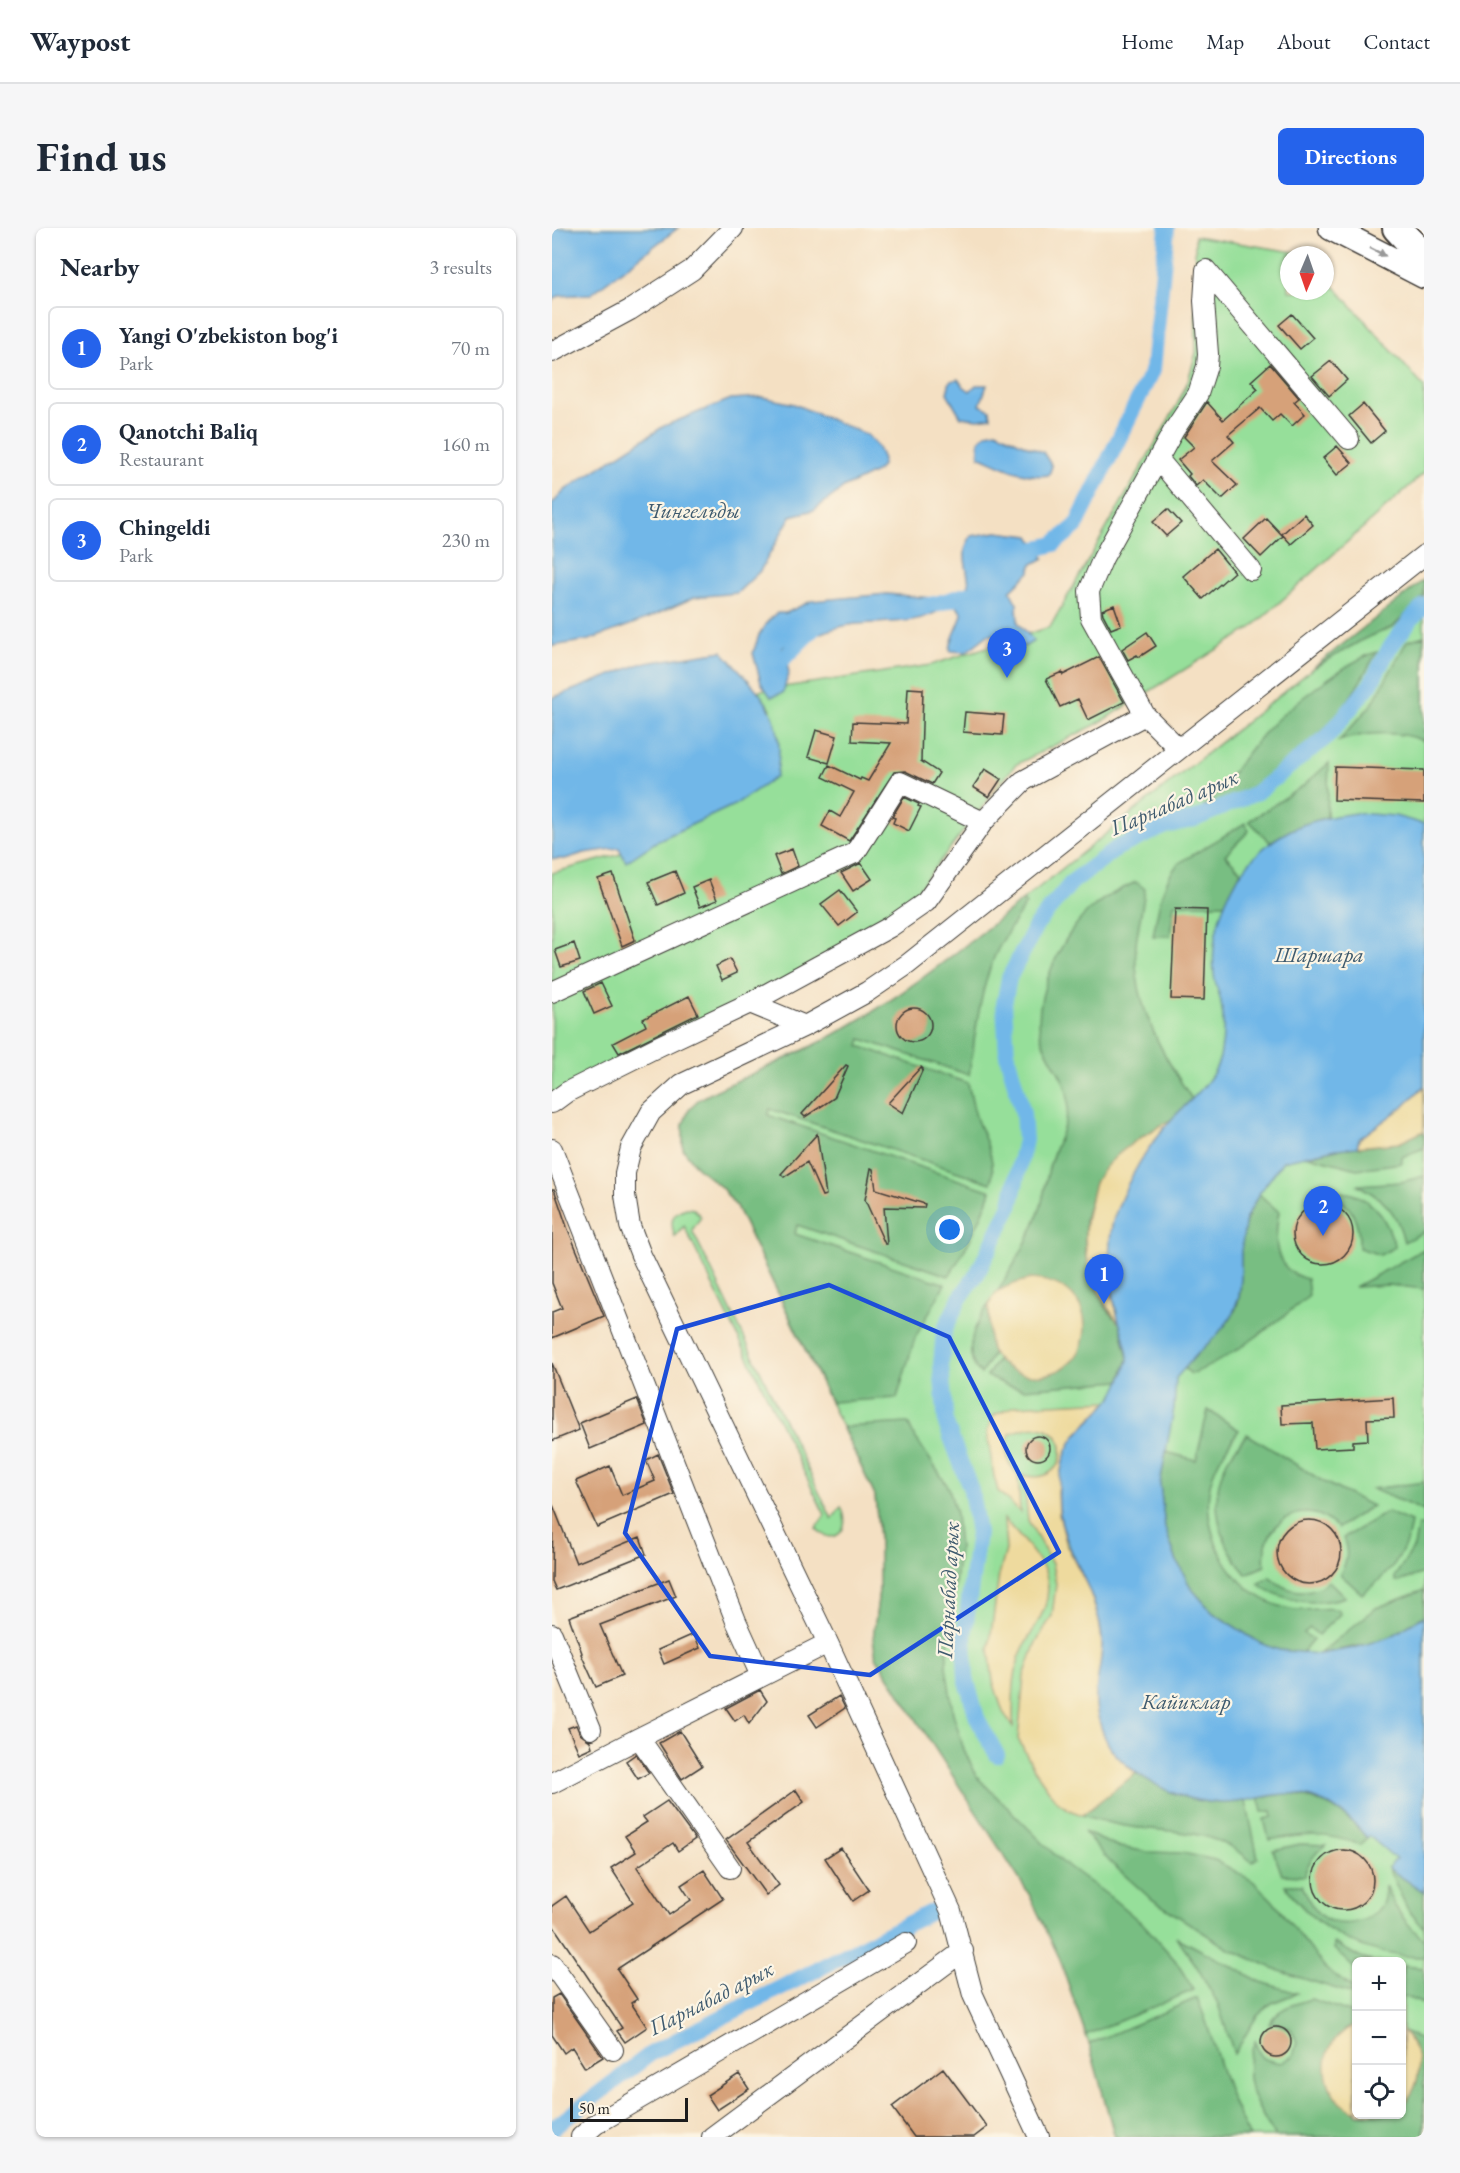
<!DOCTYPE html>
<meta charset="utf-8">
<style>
:root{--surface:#fff;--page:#f6f6f7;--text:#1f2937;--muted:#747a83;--line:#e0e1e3;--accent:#2563eb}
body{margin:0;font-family:"EB Garamond",serif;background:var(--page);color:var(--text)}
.controls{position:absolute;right:18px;bottom:18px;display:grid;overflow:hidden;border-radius:9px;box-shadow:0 2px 4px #0004}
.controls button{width:54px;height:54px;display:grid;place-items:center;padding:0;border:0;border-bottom:2px solid var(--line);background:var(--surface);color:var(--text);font:30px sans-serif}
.compass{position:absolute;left:728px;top:18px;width:54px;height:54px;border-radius:50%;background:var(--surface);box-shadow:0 2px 4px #0004;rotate:182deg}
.scale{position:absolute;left:18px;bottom:15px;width:118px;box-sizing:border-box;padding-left:6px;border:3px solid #1c1c1c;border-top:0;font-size:16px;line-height:21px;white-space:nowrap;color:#1c1c1c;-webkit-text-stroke:4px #fcf5e5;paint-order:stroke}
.you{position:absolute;left:398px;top:1002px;width:21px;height:21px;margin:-15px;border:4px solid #fff;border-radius:50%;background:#1a73e8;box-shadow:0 0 0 9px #1a73e833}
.badge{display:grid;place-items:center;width:39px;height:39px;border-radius:50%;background:var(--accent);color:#fff;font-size:20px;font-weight:700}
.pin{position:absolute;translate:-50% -50px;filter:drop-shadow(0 2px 3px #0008)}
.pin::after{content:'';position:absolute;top:32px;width:21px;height:18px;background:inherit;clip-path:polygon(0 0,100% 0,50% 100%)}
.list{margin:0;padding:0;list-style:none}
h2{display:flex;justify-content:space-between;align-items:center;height:78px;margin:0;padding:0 24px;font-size:26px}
h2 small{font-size:20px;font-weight:400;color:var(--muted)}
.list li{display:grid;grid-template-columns:39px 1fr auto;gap:18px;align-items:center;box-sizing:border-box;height:84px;margin:0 12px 12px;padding:0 12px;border:2px solid var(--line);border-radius:9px}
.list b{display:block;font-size:22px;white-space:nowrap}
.list p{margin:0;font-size:20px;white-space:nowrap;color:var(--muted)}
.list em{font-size:20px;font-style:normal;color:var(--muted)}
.icon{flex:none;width:33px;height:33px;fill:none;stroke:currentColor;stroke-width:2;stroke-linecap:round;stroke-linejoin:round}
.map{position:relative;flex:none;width:872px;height:1909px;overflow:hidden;border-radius:9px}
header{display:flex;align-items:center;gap:36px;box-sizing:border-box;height:84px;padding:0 30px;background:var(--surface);border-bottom:2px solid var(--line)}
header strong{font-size:28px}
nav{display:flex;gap:33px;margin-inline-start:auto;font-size:21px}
.intro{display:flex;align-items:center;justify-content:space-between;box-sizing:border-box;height:144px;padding:0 36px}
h1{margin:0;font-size:42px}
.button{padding:15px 27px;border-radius:9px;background:var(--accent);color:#fff;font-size:21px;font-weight:700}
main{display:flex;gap:36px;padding:0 36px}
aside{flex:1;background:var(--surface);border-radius:9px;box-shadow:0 2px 4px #0004}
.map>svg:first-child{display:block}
.green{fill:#96df9a;stroke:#597e5b;stroke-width:1.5;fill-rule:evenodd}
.forest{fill:#78be82;stroke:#4a6d4f;stroke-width:1.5}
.sand{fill:#eeda9e;stroke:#857b5d;stroke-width:1.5}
.water{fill:#71b7e8;stroke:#466a82;stroke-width:1.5}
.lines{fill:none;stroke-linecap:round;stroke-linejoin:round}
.canal{stroke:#71b7e8;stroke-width:16}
.building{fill:#d6a179}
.minor-casing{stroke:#3c3935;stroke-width:22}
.major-casing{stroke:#3c3935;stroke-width:27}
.highway-casing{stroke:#3c3935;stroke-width:32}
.minor{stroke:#fff;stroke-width:20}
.major{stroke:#fff;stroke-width:24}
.highway{stroke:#fff;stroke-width:28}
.oneway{fill:#999}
.marked{fill:none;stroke:#1d4ed8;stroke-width:4.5;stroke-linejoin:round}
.labels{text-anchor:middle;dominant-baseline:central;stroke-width:4.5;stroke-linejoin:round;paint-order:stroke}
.water-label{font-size:22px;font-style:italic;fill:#3e5a6e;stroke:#fcf5e5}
</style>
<header>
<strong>Waypost</strong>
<nav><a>Home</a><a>Map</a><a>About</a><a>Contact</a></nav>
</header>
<div class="intro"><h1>Find us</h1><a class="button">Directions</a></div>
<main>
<aside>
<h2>Nearby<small>3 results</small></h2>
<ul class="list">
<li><span class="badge">1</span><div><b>Yangi O'zbekiston bog'i</b><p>Park</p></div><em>70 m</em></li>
<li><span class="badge">2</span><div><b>Qanotchi Baliq</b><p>Restaurant</p></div><em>160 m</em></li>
<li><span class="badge">3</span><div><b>Chingeldi</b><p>Park</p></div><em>230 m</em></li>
</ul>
</aside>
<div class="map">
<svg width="872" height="1909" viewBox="0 0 872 1909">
<rect width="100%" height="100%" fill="#fcf5e5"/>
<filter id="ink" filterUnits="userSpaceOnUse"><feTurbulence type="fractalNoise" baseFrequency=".0167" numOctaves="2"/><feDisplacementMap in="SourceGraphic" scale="12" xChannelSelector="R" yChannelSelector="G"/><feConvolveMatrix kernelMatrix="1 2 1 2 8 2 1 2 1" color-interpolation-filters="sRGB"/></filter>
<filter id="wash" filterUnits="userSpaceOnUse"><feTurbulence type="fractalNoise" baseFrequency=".008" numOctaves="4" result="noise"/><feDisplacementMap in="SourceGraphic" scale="24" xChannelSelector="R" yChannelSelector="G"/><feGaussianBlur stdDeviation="1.35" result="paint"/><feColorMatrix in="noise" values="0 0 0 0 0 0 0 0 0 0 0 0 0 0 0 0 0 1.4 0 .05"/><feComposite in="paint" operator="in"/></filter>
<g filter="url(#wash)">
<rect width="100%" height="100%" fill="#f4e0c3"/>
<path class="green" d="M643,8l111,18 -17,1v36h36v-15l99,111v86l-174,156 -153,95 -82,41 -110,141 -70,49 -283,145v-227l66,-18 116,-50 37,-96 -14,-18 174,-26 119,-38 126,-220 12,-26 8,-28z
M872,352v1557h-309l-25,-90 -31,-90 -30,-63 -153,-237c-5,-26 1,-41 3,-66 3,-32 -1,-64 -4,-95l-139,-290 -14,-18 -25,-21 -14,-18v-24l6,-15 9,-10 17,-9 114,-53 66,-40 54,-39zM804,1734h46v152h-46z
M135,980l7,1 7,8 -9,13 140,289 9,-12c12,23 -8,41 -25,21l9,-13 -141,-289 -9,11c-5,-14 -5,-25 12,-29z"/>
<path class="forest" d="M872,352v16l-31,31 -29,12 -54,31z
M872,408v105c-26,-11 -58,-9 -85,0l33,-37 35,-63z
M825,424c-14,25 -28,51 -48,72 -24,26 -68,60 -99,76 -7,4 -18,5 -26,6 22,-21 38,-48 58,-71 21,-24 85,-75 115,-83z
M777,535l-2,54 -36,13 -21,12 -21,-21 54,-35z
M693,595l4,8 -24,24 16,16 -16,33h-51l-4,32h-17c5,-25 8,-54 26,-73z
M584,654l9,7c-2,18 -7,37 -9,55 -4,57 25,109 56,155l-21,21 -29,16 -46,45 -11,38v33l21,56 14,16 8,35 -8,22 -96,8 -18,-4 -19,-9 11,-17 8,7 8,-82 -16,7c16,-26 34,-56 43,-85 4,-15 5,-30 10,-45 6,-20 18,-39 17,-61 -1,-24 -23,-42 -28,-67 -6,-38 23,-102 53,-126 13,-11 28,-18 43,-25z
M471,672l3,4c-12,18 -25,36 -33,56 -14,36 -18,77 -24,115l-108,-36 -2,7 109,37c3,13 5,25 9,37 8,20 20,41 14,63l-221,-74 -2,6 223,76c-10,31 -25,58 -42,85l-152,-51 -2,9 150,50 -30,54 -18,60 -66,4 -95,-196 -14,-18 -25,-21 -14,-18v-24l6,-15 9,-10 17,-9c38,-18 78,-34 115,-54 70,-38 131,-88 193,-137z
M872,903v17l-22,9v6l-45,6 -49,-13 29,-7 62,-6z
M872,948v56l-20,10c-7,-31 -19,-42 -46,-57l43,-3z
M776,963c8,1 17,1 24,3 24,7 37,30 43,53l-15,8 -21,-7c1,-21 -4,-42 -26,-52 -6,-3 -16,-2 -23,-3z
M707,966l20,18c-5,28 -7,58 28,67l2,17c-32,26 -80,64 -118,78l-7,-6c13,-15 38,-36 48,-52 12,-19 8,-43 9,-64 0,-22 7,-39 18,-58z
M872,1021v40l-36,-4 -33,2z
M437,1076v30l4,20 -12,20c-21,-19 -6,-51 8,-70z
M656,1182l31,20c-13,18 -27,38 -30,61 -6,52 28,105 80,118 16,4 37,-4 50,1l1,4 -22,21 -8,-7 -6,5 9,7 -11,13 -23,-3 -19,-7 -47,-30 -22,-25 -15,-29 -11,-31 -5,-44 6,-32 30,8z
M356,1195l5,11 36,54 7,26 3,34 -13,118 7,47 11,37 14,28 83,83 52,38 32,27 30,34 19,30 -108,45 -27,-78 -30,-63 -153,-237 -3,-18 6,-49v-54l-4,-40 -32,-69z
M695,1206l77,48 48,24 -34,22c-6,-5 -12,-10 -19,-13 -34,-10 -59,20 -54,51l-19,8c-27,-32 -39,-74 -19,-113 5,-9 13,-18 20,-27z
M872,1254v29l-52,-22z
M835,1284l24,10c-4,33 -24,54 -49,72l-22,-20c7,-12 9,-22 3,-36z
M866,1297l6,2v46l-26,9 -3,-1v-5l19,-29z
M718,1349c18,17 40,19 59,4l16,16c-30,10 -61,5 -87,-13z
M872,1362v26l-32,20 -19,7 -54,11 57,-46z
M584,1545c38,22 67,32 110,28l12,57 -6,4c-36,-33 -76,-29 -120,-35 -17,-2 -34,-7 -50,-12z
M736,1565c35,6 56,17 79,45l-7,7c-33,-13 -57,-11 -91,-5l-5,-21 9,-2 -1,-6 -10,1 -3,-14z
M532,1604l31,14 33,6 35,1 32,7 38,21 19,19 55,70 29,20v5l-74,-23 -55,-24 -77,-50 -40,-36z
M748,1616l26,1c-12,9 -18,17 -22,31l-22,-1 -9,-25z
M836,1640l36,24v36l-16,-18z
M733,1657h17c5,11 8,20 17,29 18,16 51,11 63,-10 3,-6 3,-13 3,-19 8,22 21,39 39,55v17c-56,0 -108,-25 -139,-72z
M624,1709l85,45 36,11 -25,10 -15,13 -23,38 -16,-50 -22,-39z
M782,1715l27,15 11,3 -16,1v8l-22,-21z
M850,1738l22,2v36l-22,-8z
M645,1770c13,29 19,59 30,88 6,18 14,35 23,51h-135l-26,-93z
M759,1771l45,15v10l-11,5 -15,59 9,13 17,11v2h46v-9c22,-21 21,-51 1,-73l15,6 6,6v93h-148c-21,-31 -37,-59 -21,-96 5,18 8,19 26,22l12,-7 4,-14 -6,-13 -15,-6 -7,1c8,-16 25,-20 42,-25z"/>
<path class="sand" d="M872,858v45l-25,12 -42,4 2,-8 45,-33z
M619,892l-27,35 -34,95 2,45 8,29c-29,-35 -43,-76 -30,-121 2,-7 3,-16 6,-22 14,-27 49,-47 75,-61z
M478,1051c34,1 60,22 54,58 -7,43 -66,51 -90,18 -6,-8 -5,-22 -5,-31 1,-6 -1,-13 0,-19 4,-17 27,-22 41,-26z
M556,1173l-31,33 -19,56 1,24 8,32 22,43 10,31 3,24 -1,26 26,96 9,7 -54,42 -13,-5 -14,-11 -19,-27 -18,-33 6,-63 12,-34 16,-26 4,-32 -4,-20 -24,-44 -5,-45c53,15 53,-72 -13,-41l-4,14 3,15 9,13 2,36 -22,-21 -4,-15 -7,-44 7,-17 21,-9z
M452,1291c11,13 40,42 43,59 6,34 -18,51 -28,80 -7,23 -6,45 -6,69l-10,-15 -10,-31 -4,-32 10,-74 7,-25z
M804,1796v88c-28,-10 -39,-47 -22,-71 6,-8 14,-13 22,-17z
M850,1803c22,20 22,53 0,74z"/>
<path class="water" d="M0,0h126l-87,66 -32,2 -7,5z
M406,151l5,7 7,5 6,-6h11l-7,20 10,5 1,7 -13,2 -17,-2 -14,-24 3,-12z
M210,169l32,7 73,31 10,11 6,13 -1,6 -4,6 -33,16 -31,23 -23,6 -31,55 -23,22 -42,4 -49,22 -57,21 -37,6v-142l13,-14 99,-64 67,-27z
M444,203l31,15 16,6 9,14 -3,9c-25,4 -47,-9 -70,-19v-15l8,-8z
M445,304l33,4 14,22 -13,7 -1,7 -20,19 7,13 1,19 16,18 -10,6 -19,-12h-17l-22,17 -16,-1c0,-13 9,-23 12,-37l-8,-12 15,-16c-1,-20 -10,-32 2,-50z
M335,366l56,5v9c-26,19 -64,12 -94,17 -23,4 -45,15 -67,22l7,25 -6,21 -12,4 -10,-14 -8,-30 6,-18 9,-14 9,-8h9l25,-12z
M170,423c38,43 67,63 54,126l-42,28 -75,35 -33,22 -7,-14 -35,5 -19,6h-13v-161l88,-34z
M804,585l39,3 29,8v262l-20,20 -45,33 -2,8 -21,2 -53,12 -24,33 -13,24 -5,33v27l-2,18 -7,20 -15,19 -18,17 -23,26 -2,30 -14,76 5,44 11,31 15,29 22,25 47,30 19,7 40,4 35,-6 38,-12 32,-20v276l-36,-24 8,-9 -27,-23 -2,2c-20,-25 -49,-46 -82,-44 -21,1 -40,9 -61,9 -25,0 -51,-8 -73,-21 -15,-9 -31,-20 -41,-35 -8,-13 -16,-38 -14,-53 1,-19 7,-36 6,-55 -6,-69 -59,-98 -39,-177 9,-35 38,-45 53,-71 3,-6 6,-13 8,-19 1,-5 4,-9 4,-13 0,-11 -7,-30 -10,-41 -8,-31 -14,-78 -1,-109 12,-31 30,-62 53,-88 18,-20 43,-37 50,-64 4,-18 4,-38 1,-55 -2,-9 -6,-18 -7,-27 -5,-57 23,-117 75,-144 21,-11 44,-15 67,-18z"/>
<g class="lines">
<path class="canal" d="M466,326l36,-10 22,-18 77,-157 14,-141
M371,378l13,-2 43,-13
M217,445l46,-46
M445,1527l-20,-37 -11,-40 -2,-41 14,-104 -7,-43 -25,-66 -5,-59 3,-34 16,-33 17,-24 33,-67 15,-67 -2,-27 -16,-58 -3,-51 5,-26 28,-54 35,-42 45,-34 49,-22 29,-7 61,-26 72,-57 42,-51 19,-36 23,-31 12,-12
M0,1901l101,-77 282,-142"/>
</g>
<g id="blocks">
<path class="building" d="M740,86l21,24 -13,11 -21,-24z
M779,133l16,19 -18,16 -17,-20z
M718,136l29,34 -5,4 11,12 -13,12 -12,-12 -8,7 -12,-13 -32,27 6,7 -22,19 25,24 -15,14 -19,-19 -7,6 -8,-10 2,-2 -12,-14 16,-13 -10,-10 23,-35 16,18 35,-31 -7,-8z
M811,176l22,27 -14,12 -22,-27z
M785,218l15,17 -15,12 -14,-17z
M616,281l13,14 -15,13 -13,-14z
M752,286l9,11 -22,19 -9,-10z
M714,290l17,18 -22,21 -17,-18z
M663,321l19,23 -31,27 -20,-23z
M562,377l7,20 -10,4 -8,-15 -1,-4z
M595,404l9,14 -17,11 -2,-2 -9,5 -6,-11z
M547,429l25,45 -36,18 -10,-21 -18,8 -14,-28 16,-7 1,3z
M356,460l15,1 -2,72 18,12 -7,11 -27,-13 -11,1 -45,69 -27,-15 8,-15 10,6 14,-25 -31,-15 6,-12 31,15 1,-2 7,3 23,-38 -39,-2 1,-19 53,2z
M413,484l39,3 -2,20 -39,-3z
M264,502l21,6 -8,27 -21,-6z
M783,539l89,3v33l-90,-3z
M433,541l16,10 -12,18 -16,-10z
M352,569l15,7 -1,2 3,1 -12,24 -16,-8 2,-5 -3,-1z
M240,621l6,17 -17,8 -7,-18z
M309,635l11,16 -19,12 -12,-18z
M123,643l9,22 -26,12 -10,-23z
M61,646l22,66 -13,6 -24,-67z
M157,652l8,20 -17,7 -8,-20z
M288,662l17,22 -18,14 -18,-22z
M623,681l32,1 -3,90 -33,-1z
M22,715l6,18 -19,6 -6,-17z
M178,731l7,14 -15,7 -6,-14z
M49,755l11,23 -18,8 -10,-23z
M137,768l9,18 -79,39 -6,-10 33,-17 -3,-7z
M345 797a17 17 0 1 1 34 0a17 17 0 1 1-34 0Z
M294,837l2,1 -14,32 -29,19 -3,-3z
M369,839l2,2 -20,44 -15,-10z
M265,906l9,61 -4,1 -15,-34 -23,15 -3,-3z
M319,940l2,1 3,20 49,15 -1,4 -40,-1 3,37h-2l-20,-44z
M0,961h2l13,38 37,89 -52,22v-26l10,-4 -10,-25z
M741 1006a30 30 0 1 1 60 0a30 30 0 1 1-60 0Z
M0,1135l27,67 -27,11z
M841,1170l1,20 -27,1 1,21 -15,1v6l-38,2 -2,-26 -31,1 -1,-19z
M85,1171l10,26 -57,24 -10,-26z
M474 1220a12 12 0 1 1 24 0a12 12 0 1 1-24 0Z
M106,1226l16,40 -77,33 -21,-46 34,-15 12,29 33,-14 -9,-21z
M1,1277l23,58 64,-26 6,17 -90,36 -4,-9z
M725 1324a32 32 0 1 1 64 0a32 32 0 1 1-64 0Z
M117,1351l7,17 -76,29 22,51 -26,11 -15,-33 1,-1 -13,-36z
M142,1406l6,14 -36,16 -6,-14z
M208,1462l7,11 -18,23 -5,-9 -9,6 -9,-13z
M287,1468l6,12 -28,19 -8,-12z
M24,1497l4,9 10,7 2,6 -13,6 -11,-25z
M128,1503l22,35 -20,13 -23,-36z
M84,1526l13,19 -11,6 -12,-18z
M244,1562l8,12 -56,40 31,43 -13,10 -40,-55z
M115,1573l28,38 -17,12 -5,-8 -36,24 32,48 22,-15 -10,-15 23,-15 19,29 -106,70 20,30 -6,4 16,24 -22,15 -8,-11 5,-3 -70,-104v-18l14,-10 23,35 44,-29 -22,-34 25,-16 -11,-16 22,-14 -4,-5z
M289,1620l28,42 -16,11 -28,-43z
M761 1652a30 30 0 1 1 60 0a30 30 0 1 1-60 0Z
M7,1766l44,63 -18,11 -13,-21 -8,6 -12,-18v-37z
M709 1814a15 15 0 1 1 30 0a15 15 0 1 1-30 0Z
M391,1840l44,59 -13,10h-60l-22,-30z
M187,1846l10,15 -32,21 -10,-15z"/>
</g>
</g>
<g filter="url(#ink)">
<use href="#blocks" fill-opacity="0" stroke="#3c3935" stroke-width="1.5"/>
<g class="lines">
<defs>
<path id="minor" d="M0,124l78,-42 62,-40 41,-42
M606,231l93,111
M627,521l-34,-34 -54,-97 -2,-27 14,-33 71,-128 24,-36 9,-28 1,-12 -4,-53 2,-31 143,169
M0,764l303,-139 45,-71 83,40
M198,775l55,23
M0,875l15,-11 90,-45 93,-44 140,-76 36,-25 57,-80 40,-41 122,-66
M0,921l184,472 25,55
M0,1406l39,95
M87,1510l189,-95
M0,1555l87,-45 91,130
M0,1736l61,86
M29,1909l15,-13 310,-181
M160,1909l251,-186
M487,1909l-66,-142 -22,-84 -123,-268 -187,-388 -11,-29 -5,-31v-22l6,-25 20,-36 31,-28 123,-58 62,-34 41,-28 516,-409"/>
<path id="major" d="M779,0l93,48"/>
<path id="highway" d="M845,0l27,29"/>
</defs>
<use href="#minor" class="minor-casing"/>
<use href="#major" class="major-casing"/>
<use href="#highway" class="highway-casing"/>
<use href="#minor" class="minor"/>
<use href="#major" class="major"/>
<use href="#highway" class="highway"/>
</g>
<defs><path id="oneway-solid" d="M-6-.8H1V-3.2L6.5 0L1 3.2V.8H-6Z" transform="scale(1.5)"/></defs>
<use class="oneway" href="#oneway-solid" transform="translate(826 24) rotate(27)"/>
</g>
<path class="marked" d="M277,1057l120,52 110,215 -189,123 -160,-19 -85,-123 52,-204z"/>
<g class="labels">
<g class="water-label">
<text x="141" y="282">Чингельды</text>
<text transform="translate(622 574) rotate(-23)">Парнабад арык</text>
<text x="767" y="726">Шаршара</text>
<text transform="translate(396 1362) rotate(-87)">Парнабад арык</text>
<text x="634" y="1473">Кайиклар</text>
<text transform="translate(159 1770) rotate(-27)">Парнабад арык</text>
</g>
</g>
</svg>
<div class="controls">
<button>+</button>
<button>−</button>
<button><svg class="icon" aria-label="locate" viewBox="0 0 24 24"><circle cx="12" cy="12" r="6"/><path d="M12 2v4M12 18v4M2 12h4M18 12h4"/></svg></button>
</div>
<svg class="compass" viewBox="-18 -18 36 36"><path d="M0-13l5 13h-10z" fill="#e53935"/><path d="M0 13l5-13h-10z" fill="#747a83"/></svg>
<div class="scale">50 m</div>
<div class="you"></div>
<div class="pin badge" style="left:552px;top:1076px">1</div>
<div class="pin badge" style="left:771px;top:1008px">2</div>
<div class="pin badge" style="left:455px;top:450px">3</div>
</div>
</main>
